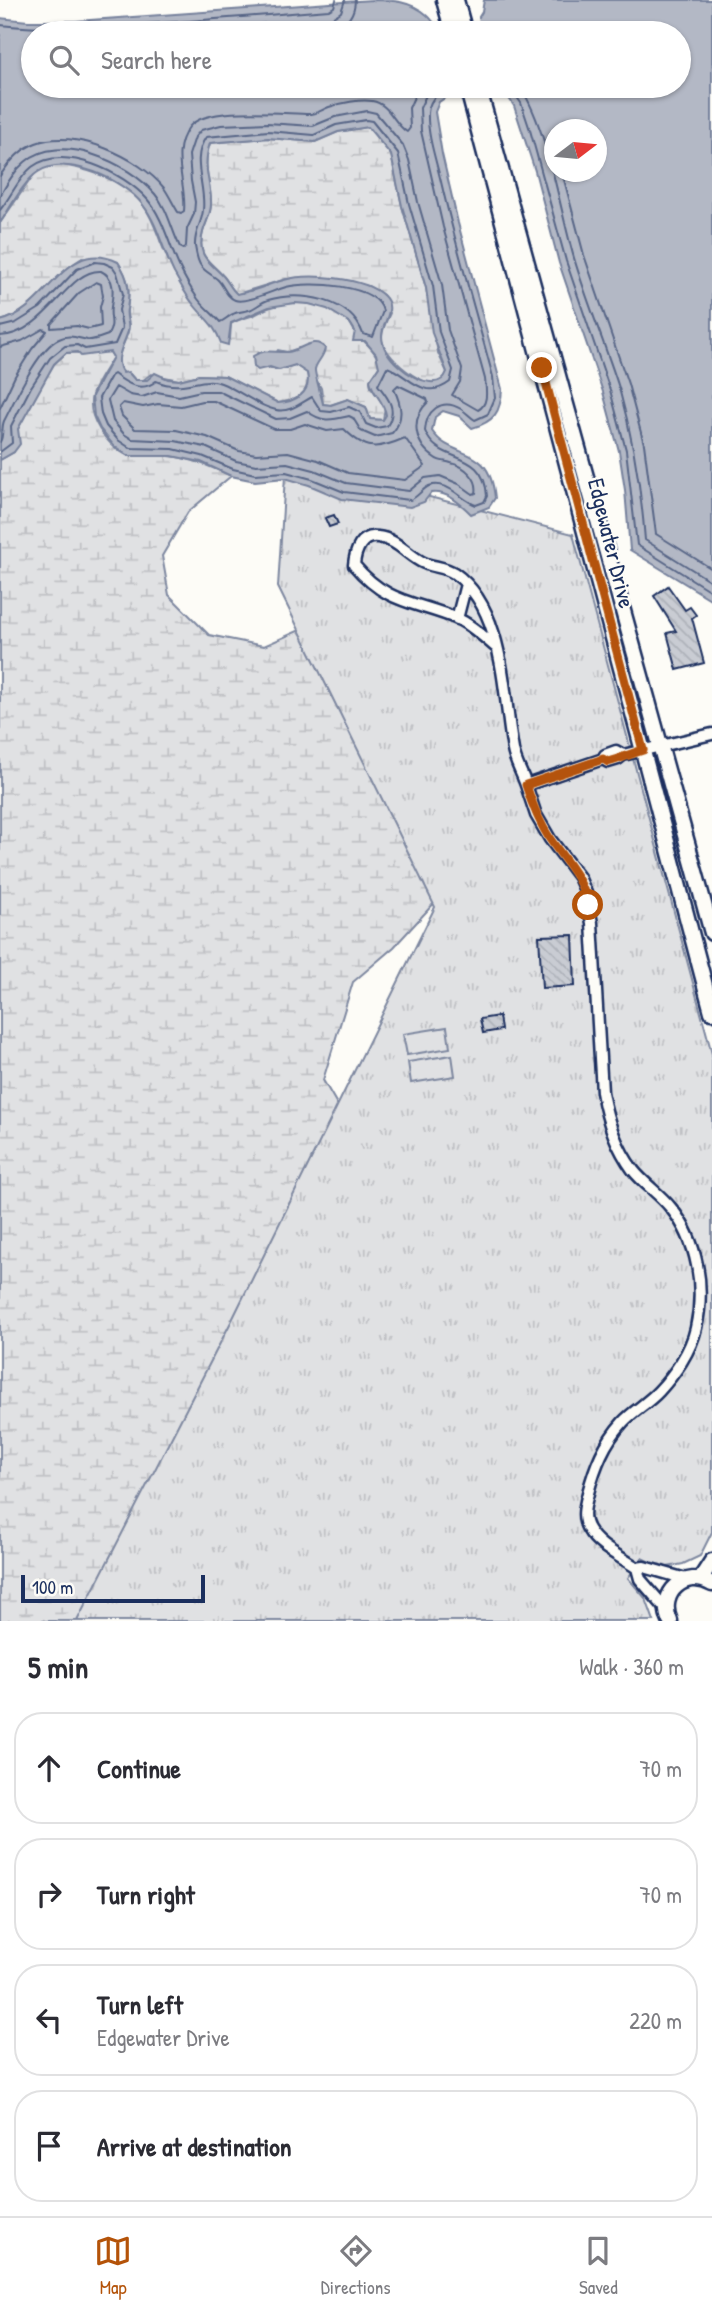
<!DOCTYPE html>
<meta charset="utf-8">
<style>
:root{--surface:#fff;--page:#f7f7f7;--text:#2b2b33;--muted:#7c7c81;--line:#e1e1e2;--accent:#b45309}
body{margin:0;font-family:"Patrick Hand",sans-serif;background:var(--page);color:var(--text)}
.compass{position:absolute;left:544px;top:119px;width:63px;height:63px;border-radius:50%;background:var(--surface);box-shadow:0 2px 5px #0004;rotate:74deg}
.scale{position:absolute;left:21px;bottom:18px;width:184px;box-sizing:border-box;padding-left:7px;border:4px solid #1b2f5e;border-top:0;font-size:19px;line-height:24px;white-space:nowrap;color:#1b2f5e;-webkit-text-stroke:5px #fdfcf7;paint-order:stroke}
.stop{position:absolute;width:21px;height:21px;margin:-16px;border:5px solid #b45309;border-radius:50%;background:#fff}
.stop.end{background:#b45309;border-color:#fff;box-shadow:0 2px 7px #0008}
.list{margin:0;padding:0;list-style:none}
h2{display:flex;justify-content:space-between;align-items:center;height:91px;margin:0;padding:0 28px;font-size:30px}
h2 small{font-size:23px;font-weight:400;color:var(--muted)}
.list li{display:grid;grid-template-columns:46px 1fr auto;gap:21px;align-items:center;box-sizing:border-box;height:112px;margin:0 14px 14px;padding:0 14px;border:2px solid var(--line);border-radius:28px}
.list b{display:block;font-size:26px;white-space:nowrap}
.list p{margin:0;font-size:23px;white-space:nowrap;color:var(--muted)}
.list em{font-size:23px;font-style:normal;color:var(--muted)}
.icon{flex:none;width:38px;height:38px;fill:none;stroke:currentColor;stroke-width:2;stroke-linecap:round;stroke-linejoin:round}
.map{position:relative;flex:none;width:712px;height:1621px;overflow:hidden}
.search{position:absolute;background:var(--surface);box-shadow:0 2px 5px #0004;left:21px;right:21px;top:21px;height:77px;display:flex;align-items:center;gap:18px;box-sizing:border-box;padding:0 24px;border-radius:38px;color:var(--muted);font-size:26px}
.sheet{height:595px;background:var(--surface)}
nav{display:flex;justify-content:space-around;align-items:center;box-sizing:border-box;height:98px;border-top:2px solid var(--line);background:var(--surface);font-size:19px;color:var(--muted)}
nav a{display:grid;justify-items:center;gap:4px}
nav .on{color:var(--accent)}
.map>svg:first-child{display:block}
.wetland{fill:url(#wetland-marsh);stroke:#7e88a0;stroke-width:2}
.park{fill:url(#park-tufts);stroke:#7e88a0;stroke-width:2}
.pitch{fill:#e0e1e3;stroke:#7e88a0;stroke-width:2}
.water{fill:#b3b8c5;stroke:#76819c;stroke-width:2;fill-rule:evenodd}
.pier{fill:#fdfcf7}
.lines{fill:none;stroke-linecap:round;stroke-linejoin:round}
.shore{stroke:#586687;stroke-width:2}
.building{fill:url(#building-back-hatch);stroke:#1b2f5e;stroke-width:2}
.street-casing{stroke:#1b2f5e;stroke-width:15}
.secondary-casing{stroke:#1b2f5e;stroke-width:19}
.street{stroke:#fdfcf7;stroke-width:10}
.secondary{stroke:#fdfcf7;stroke-width:14}
.route{stroke:#b45309;stroke-width:9}
.labels{text-anchor:middle;dominant-baseline:central;stroke-width:5;stroke-linejoin:round;paint-order:stroke}
.street-label{font-size:23px;fill:#1b2f5e;stroke:#fdfcf7}
</style>
<div class="map">
<svg width="712" height="1621" viewBox="0 0 712 1621">
<defs>
<pattern id="wetland-marsh" width="20" height="14" patternUnits="userSpaceOnUse" patternTransform="scale(1.75)"><rect width="20" height="14" fill="#e0e1e3"/><path d="M1 5h8M5 5V1M11 12h8M15 12V8" fill="none" stroke="#c0c1c5"/></pattern>
<pattern id="park-tufts" width="24" height="20" patternUnits="userSpaceOnUse" patternTransform="scale(1.75)"><rect width="24" height="20" fill="#e0e1e3"/><path d="M3 7l-1-3M5 7V3M7 7l1-3M15 17l-1-3M17 17v-4M19 17l1-3" fill="none" stroke="#c0c1c5"/></pattern>
<pattern id="building-back-hatch" width="6" height="6" patternUnits="userSpaceOnUse" patternTransform="scale(1.75)"><rect width="6" height="6" fill="#c9ccd3"/><path d="M-1 5l2 2M0 0l6 6M5-1l2 2" fill="none" stroke="#acb0b8"/></pattern>
</defs>
<rect width="100%" height="100%" fill="#fdfcf7"/>
<filter id="ink" filterUnits="userSpaceOnUse"><feTurbulence type="fractalNoise" baseFrequency=".0143" numOctaves="2"/><feDisplacementMap in="SourceGraphic" scale="14" xChannelSelector="R" yChannelSelector="G"/><feConvolveMatrix kernelMatrix="1 2 1 2 8 2 1 2 1" color-interpolation-filters="sRGB"/></filter>
<g filter="url(#ink)">
<path class="wetland" d="M368,127l23,27 11,52 24,82 12,65 9,19c-9,31 -62,-13 -65,-32 -1,-9 4,-19 8,-27l-7,-18 -15,-9 -41,-8 -41,1 -49,15c-6,-5 -8,-11 -13,-17 -13,-16 -28,-19 -21,-45 3,-11 9,-19 8,-31 -1,-23 -9,-34 -1,-58l58,-5 47,4 23,-10z
M62,165c30,5 63,15 81,40 10,13 14,29 21,45 9,23 22,46 40,64 10,10 13,19 26,25l1,-15c7,-5 12,-5 20,-8 7,-2 13,-7 20,-9 24,-8 60,-4 78,15 3,3 4,7 6,10 10,12 23,18 24,35l-9,14 1,6 14,20 -2,13 -13,-1 -4,-12 -18,-8 -18,6 -7,-1 -2,-16 -7,-12 1,-10 -16,-18 -12,4 -9,-2 -13,18 14,2 16,-5 12,8c5,20 -12,29 -29,30l-53,-27 -26,-1 -20,5 -28,-6 -9,7 -7,-1 -5,-6 -6,-1c-14,-15 4,-31 5,-47 0,-5 -3,-11 -2,-16 3,-20 3,-30 -9,-48l-36,-4c-31,18 -45,54 -82,63v-98l35,-50 11,-6z
M110,352l3,5c-6,11 -17,25 -21,38 -6,22 15,50 33,59 9,4 33,1 44,2 22,2 42,11 62,20l-43,36 -26,44 7,39 40,40 55,11 52,-23 131,266 -53,58 -41,35 -30,98 50,86 -222,455h-151v-1161l14,-8 4,-23 20,-39 16,-26 12,-11z"/>
<path class="park" d="M286,460l287,74 139,520v478l-12,24 -17,8 -21,4 -20,-10 -14,20 18,21 8,22h-577l155,-301 203,-413 -157,-320z"/>
<path class="pitch" d="M447,1027l3,21 -43,7 -4,-21z
M452,1055l3,21 -44,7 -3,-21z"/>
<path class="water" d="M372,0c20,0 39,1 55,15 5,4 7,9 12,13l38,-8 5,-8 2,-12h228v600l-82,-50 -5,-60 -6,-39 -16,-59 -44,-129 -24,-92 -21,-65 -9,-14 -10,-5 -47,9 -9,6 -4,10 7,42 16,69 44,166c-1,23 -8,33 -30,39l-13,-12 -16,-5 -8,6 -3,14c21,31 57,10 63,67l-6,9 -18,7c-11,-11 -24,-23 -40,-21l-7,9 -14,5 -68,-8 -33,-14 -24,-7 -30,3 -24,-5 -30,-14 -29,-6h-44l-14,-10 -14,-17 -6,-13 -2,-20 21,-39 -3,-5 -29,4 -4,-4 -11,1 -12,11 -36,65 2,15 -6,8 -14,8v-139c49,-11 64,-85 118,-59 11,16 12,29 9,47 -2,7 3,15 1,22 -4,14 -15,29 -5,42l5,-1 7,8h12l8,-7 13,6 11,1 20,-5 26,1 53,27c17,-1 34,-10 29,-30l-12,-8 -16,5 -9,-3 -12,3 -4,-3 -1,-11c13,-8 21,-3 34,-4 14,-1 26,-17 38,-4 -1,9 -8,13 -10,21 -1,4 7,29 8,35l8,1 17,-6 18,8 4,12 13,1 3,-5c-2,-15 -14,-21 -16,-35l9,-13 -3,-13 -11,-13h-12l2,-10 -5,-8 -23,-14 -18,-5 -14,-1 -26,4 -38,16 -3,22 -7,-2c-6,-18 -16,-24 -27,-38 -8,-9 -14,-22 -20,-32 -11,-22 -16,-49 -31,-68 -19,-25 -76,-52 -105,-33 -14,9 -28,36 -38,51v-205l28,3h48zM33,33h646v53h-646zM368,127l23,28 11,51 24,82 6,45 15,39c-3,8 -8,11 -17,10 -19,-2 -48,-25 -48,-46 0,-14 15,-27 2,-40 -19,-19 -76,-23 -100,-16 -16,4 -31,12 -47,14 -6,-5 -8,-11 -13,-17 -13,-15 -28,-19 -21,-45 3,-11 9,-19 8,-31 -1,-24 -9,-33 -1,-58l58,-5 47,4 23,-10zM554,130h42v42h-42z"/>
<path class="pier" d="M477,14l5,19h-43l-3,-12 4,3 13,1 22,-8z"/>
<g class="lines">
<path class="shore" d="M0,25c49,6 97,2 145,-1 62,-4 123,-9 184,-14l5,-3 2,-7
M132,33l198,-14 11,-7 4,-12
M284,33c27,-2 70,4 71,-33
M509,86l12,17 9,27 36,131 44,129 16,60 11,95 75,47
M520,86c28,44 39,120 54,172 13,44 31,86 45,130 14,50 22,100 26,152l67,42
M562,172l22,83 44,129 16,60 12,90 56,35
M0,176c9,-14 20,-27 36,-33 39,-15 103,14 128,45 5,7 9,16 14,24l3,1 3,-2c3,-28 -15,-58 5,-84 18,-22 94,-13 120,-13 7,1 14,-5 20,-7 12,-4 31,-8 43,-6 18,3 21,22 35,31l3,-4 -1,-20 10,-22
M0,196c7,-12 14,-25 25,-34 35,-31 104,1 130,32 13,15 16,35 25,53l4,2 2,-3 1,-17 7,-15 1,-12 -4,-21 -2,-26 6,-18 6,-7 20,-5 46,-2 46,3 22,-9 32,-6 9,2 27,32 6,15 9,42 24,83 6,45 14,39 -2,13 -8,13 26,15c11,-6 8,-20 7,-31l-42,-152 -22,-96 -1,-23 7,-15 8,-7
M0,210c11,-13 18,-32 32,-43 32,-24 92,6 115,32 16,18 22,46 32,67 5,11 12,23 19,33 6,8 15,15 22,23 5,-2 7,-5 13,-8 5,-3 10,-2 16,-4 7,-2 12,-8 19,-10 32,-10 83,-1 95,34l10,3 10,-26c-6,-27 -74,-30 -97,-24 -12,3 -40,17 -51,13 -9,-3 -11,-14 -17,-20 -5,-5 -13,-8 -17,-14 -4,-5 -5,-14 -6,-20 -1,-14 7,-23 8,-36 3,-25 -13,-50 3,-73l62,-6 46,4 22,-10 30,-5 6,1 26,32 11,51 24,82 6,46 14,38 -3,12c-27,21 -43,-9 -63,-15l-9,18c10,13 20,24 9,41l-11,2 -10,-4 -6,-12 -11,-5 -18,5 -10,-1 -9,-14c-10,5 -22,16 -36,13 -19,-4 -37,-20 -55,-27 -20,-8 -37,10 -65,-2 -14,12 -29,3 -42,-7l-3,2 -12,22 2,16 5,12 12,14 12,8 43,1 29,7 31,13 22,5 31,-2 26,7 32,13 66,8c8,-3 11,-10 19,-14 18,-7 33,15 47,19l8,-3 3,-6c-3,-49 -49,-30 -62,-65 1,-20 16,-34 36,-22 5,3 9,8 14,11l13,-6 7,-16 -2,-21c-17,-64 -36,-127 -51,-191 -5,-23 -15,-50 -14,-73 1,-17 15,-23 29,-27
M96,282l5,2 2,12 -3,11 1,19 -12,3 -12,-3 -26,2v-4l28,-31z
M0,327l16,-4 24,-15 37,-39 18,-7 9,1 9,4 4,6 6,21 -4,16 3,18 -7,16 -30,5 -8,-4 -12,1 -15,12 -19,29 -20,39 1,17 -12,9
M0,336c47,-2 67,-67 101,-65 15,7 12,23 10,36 -2,12 4,15 -3,28 -6,2 -15,6 -21,5 -10,-2 -18,-6 -28,-1 -21,9 -44,61 -55,82 -3,7 0,14 -4,21
M0,347l22,-6 21,-12 4,2 -15,18 -17,27 -15,32
M398,385l29,14 1,3c-19,18 -13,43 7,56 5,4 11,3 16,5 14,3 28,16 25,30l-3,1 -14,-10 -19,-8 -15,2 -16,13 -63,-8 -32,-13 -27,-7 -31,2 -20,-4 -31,-14 -30,-6 -43,-2 -8,-5 -11,-13 -5,-21 8,-13 14,8 12,2 15,-5 22,4 22,-5h17l58,28 14,-1 17,-7c15,12 25,9 42,5l4,2 8,13 14,6 17,-4c13,-14 9,-29 2,-44z
M202,401h12l60,28h16l15,-5 22,7 17,-2c22,22 33,21 61,9l20,28 -20,14 -57,-7 -30,-13 -30,-8 -32,2 -17,-3 -32,-14 -31,-7 -41,-1 -13,-13 -3,-9 4,-4 20,4 15,-3 23,2z"/>
</g>
<path class="building" d="M334,515l4,9 -9,3 -4,-9z
M668,586l17,24 5,-3 6,8 -4,3 12,45 -27,7 -10,-37 9,-2 -22,-35z
M573,935l2,51 -33,2 -3,-52z
M499,1016l2,14 -18,3 -3,-14z"/>
<g class="lines">
<defs>
<path id="street" d="M457,619l9,-35
M497,648c-12,-10 -25,-23 -39,-29 -43,-18 -70,-14 -104,-54 1,-13 7,-31 24,-28 19,2 30,19 46,26 9,4 21,4 30,10 51,35 49,122 59,177 2,12 9,23 13,35
M623,755l-7,-4 -11,4 -2,4 -77,26 10,30 14,24 29,38 7,16 6,30 10,169c5,29 14,55 31,78 11,14 27,24 38,38 27,33 34,79 25,120 -5,23 -22,47 -37,63 -11,12 -26,20 -36,31 -19,21 -28,44 -35,71 -3,12 -7,25 0,36 10,18 32,27 49,39
M603,759l5,3 10,-3 5,-4 89,-21
M666,1609l-26,-30 -3,-11 7,-1 42,12"/>
<path id="secondary" d="M444,0l9,33
M456,0l9,33
M467,86l245,926
M478,86l234,847
M701,1578l11,-17
M670,1621c-13,-28 16,-53 42,-37"/>
</defs>
<use href="#street" class="street-casing"/>
<use href="#secondary" class="secondary-casing"/>
<use href="#street" class="street"/>
<use href="#secondary" class="secondary"/>
</g>
</g>
<g class="lines" filter="url(#ink)">
<path class="route" d="M542,368l101,382c-13,4 -23,9 -35,12l-5,-3 -77,26c6,19 13,37 24,54 15,22 32,39 38,66"/>
</g>
<g class="labels">
<g class="street-label">
<text transform="translate(612 543) rotate(76)">Edgewater Drive</text>
</g>
</g>
</svg>
<svg class="compass" viewBox="-18 -18 36 36"><path d="M0-13l5 13h-10z" fill="#e53935"/><path d="M0 13l5-13h-10z" fill="#7c7c81"/></svg>
<div class="scale">100 m</div>
<div class="stop" style="left:588px;top:905px"></div>
<div class="stop end" style="left:542px;top:368px"></div>
<div class="search"><svg class="icon" aria-label="search" viewBox="0 0 24 24"><circle cx="10" cy="10" r="6"/><path d="M15 15l6 6"/></svg>Search here</div>
</div>
<section class="sheet">
<h2>5 min<small>Walk · 360 m</small></h2>
<ul class="list">
<li><svg class="icon" aria-label="ahead" viewBox="0 0 24 24"><path d="M12 20V5M6 11l6-6 6 6"/></svg><div><b>Continue</b></div><em>70 m</em></li>
<li><svg class="icon" aria-label="right" viewBox="0 0 24 24"><path d="M7 20v-9h11M14 6l5 5-5 5"/></svg><div><b>Turn right</b></div><em>70 m</em></li>
<li><svg class="icon" aria-label="left" viewBox="0 0 24 24"><path d="M17 20v-9H6M10 6l-5 5 5 5"/></svg><div><b>Turn left</b><p>Edgewater Drive</p></div><em>220 m</em></li>
<li><svg class="icon" aria-label="arrive" viewBox="0 0 24 24"><path d="M6 21V4h12l-3 4 3 4H6"/></svg><div><b>Arrive at destination</b></div></li>
</ul>
</section>
<nav>
<a class="on"><svg class="icon" aria-label="map" viewBox="0 0 24 24"><path d="M3 6l6-2 6 2 6-2v14l-6 2-6-2-6 2zM9 4v14M15 6v14"/></svg>Map</a>
<a><svg class="icon" aria-label="directions" viewBox="0 0 24 24"><path d="M12 3l9 9-9 9-9-9zM9 14v-3h6M13 9l2 2-2 2"/></svg>Directions</a>
<a><svg class="icon" aria-label="saved" viewBox="0 0 24 24"><path d="M7 4h10v16l-5-4-5 4z"/></svg>Saved</a>
</nav>
